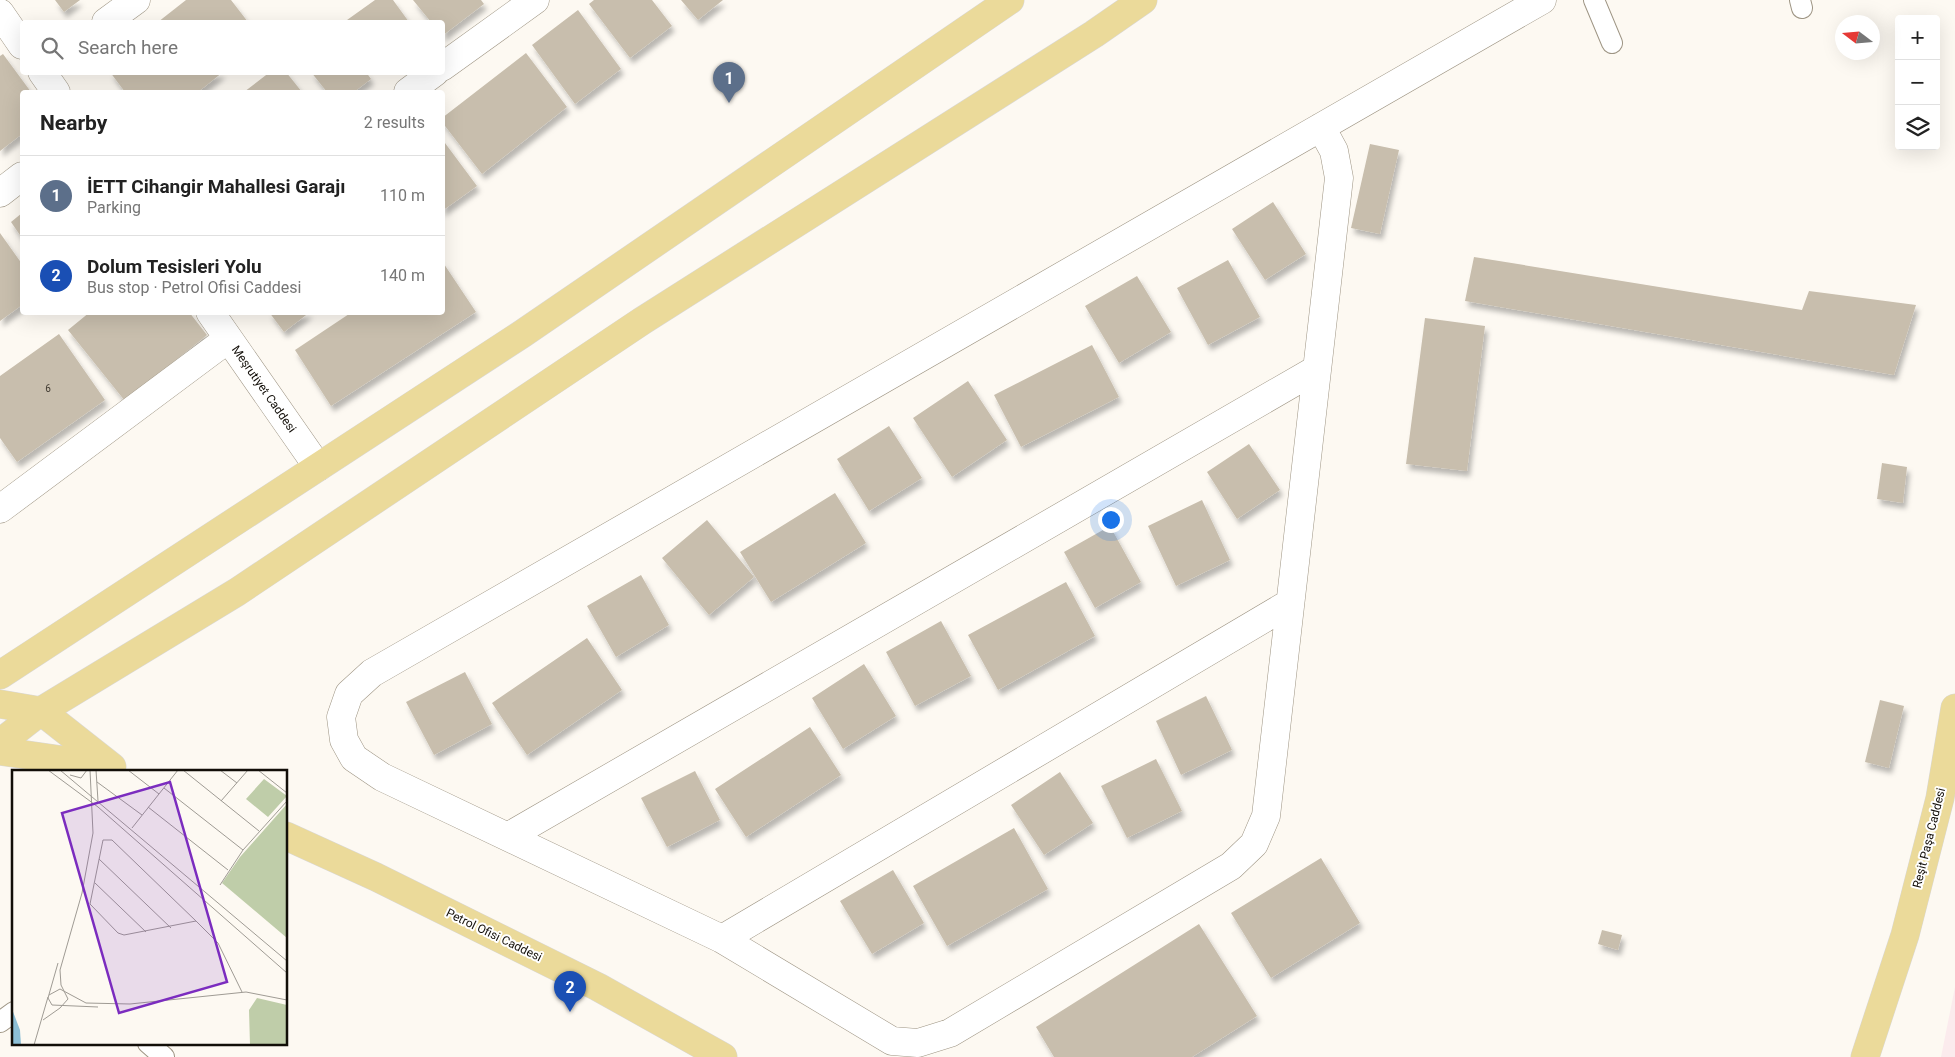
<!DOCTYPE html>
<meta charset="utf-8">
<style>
:root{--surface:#fff;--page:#f6f6f6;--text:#222;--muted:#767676;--line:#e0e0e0;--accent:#ea580c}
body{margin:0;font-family:Roboto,sans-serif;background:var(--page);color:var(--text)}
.controls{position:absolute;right:15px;top:15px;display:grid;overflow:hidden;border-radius:5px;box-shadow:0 5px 20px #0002}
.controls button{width:45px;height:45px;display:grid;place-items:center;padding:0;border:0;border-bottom:1px solid var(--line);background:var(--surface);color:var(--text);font:25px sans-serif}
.compass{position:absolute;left:1835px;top:15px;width:45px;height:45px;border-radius:50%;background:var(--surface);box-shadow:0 5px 20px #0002;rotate:286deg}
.you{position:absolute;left:1110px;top:519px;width:18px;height:18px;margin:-12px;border:4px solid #fff;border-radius:50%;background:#1a73e8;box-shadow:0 0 0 8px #1a73e833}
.badge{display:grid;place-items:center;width:32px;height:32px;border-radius:50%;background:var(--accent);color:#fff;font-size:16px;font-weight:700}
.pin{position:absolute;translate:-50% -41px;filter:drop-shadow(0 1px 2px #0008)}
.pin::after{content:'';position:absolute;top:26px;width:18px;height:15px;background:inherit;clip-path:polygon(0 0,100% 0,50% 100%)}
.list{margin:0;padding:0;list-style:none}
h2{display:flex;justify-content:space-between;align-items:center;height:65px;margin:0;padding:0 20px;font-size:21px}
h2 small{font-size:16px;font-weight:400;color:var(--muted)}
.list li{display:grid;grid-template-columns:32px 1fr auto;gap:15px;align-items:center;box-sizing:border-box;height:80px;padding:0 20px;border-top:1px solid var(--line)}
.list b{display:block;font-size:19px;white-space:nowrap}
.list p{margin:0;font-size:16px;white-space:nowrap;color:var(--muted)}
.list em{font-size:16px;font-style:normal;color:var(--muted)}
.icon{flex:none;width:28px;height:28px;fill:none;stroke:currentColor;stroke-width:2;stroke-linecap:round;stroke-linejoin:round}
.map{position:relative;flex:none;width:1955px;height:1057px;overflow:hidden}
.search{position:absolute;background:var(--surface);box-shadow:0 5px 20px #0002;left:20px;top:20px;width:425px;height:55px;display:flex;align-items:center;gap:12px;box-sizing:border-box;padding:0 18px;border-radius:5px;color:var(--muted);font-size:19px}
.panel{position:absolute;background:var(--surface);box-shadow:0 5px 20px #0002;left:20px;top:90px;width:425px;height:225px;border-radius:5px}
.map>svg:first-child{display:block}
.industrial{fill:#fbebed}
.building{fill:#c8bead;filter:url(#shadow)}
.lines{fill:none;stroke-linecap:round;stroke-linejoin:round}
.service-casing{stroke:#9e9584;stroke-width:22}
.minor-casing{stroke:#9e9584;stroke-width:29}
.secondary-casing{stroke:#9e9584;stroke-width:29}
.primary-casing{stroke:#d9d8d7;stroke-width:29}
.service{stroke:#fff;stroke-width:20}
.minor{stroke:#fff;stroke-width:28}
.secondary{stroke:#fff;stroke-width:28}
.primary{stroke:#ebda9a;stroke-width:28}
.labels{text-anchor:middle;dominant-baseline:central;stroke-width:4;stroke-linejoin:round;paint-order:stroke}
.number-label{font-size:10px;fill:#403a31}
.street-label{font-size:12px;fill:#120e08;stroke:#fff}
.inset-road{fill:none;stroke:#9f9b94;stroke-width:1}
.view{fill:#7b2cbf;fill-opacity:0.15;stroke:#7b2cbf;stroke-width:2.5}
.inset-edge{fill:none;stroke:#120e08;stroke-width:2.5}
</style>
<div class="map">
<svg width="1955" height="1057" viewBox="0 0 1955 1057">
<defs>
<filter id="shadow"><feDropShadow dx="3" dy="5.5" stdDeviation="2.5" flood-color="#0004"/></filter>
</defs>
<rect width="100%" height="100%" fill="#fdf9f2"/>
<path class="industrial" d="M1955,987v70h-14z"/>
<path class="building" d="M55,0h25l-16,12z
M186,0h45l17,22h-90z
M375,0h18l16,22h-61l-1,-2z
M413,0h68l3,4 -42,32v-14h-11z
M594,0h58l20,26 -42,32 -41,-54z
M681,0h42l-25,20z
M578,10l43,59 -46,35 -43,-59z
M526,53l41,54 -85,67 -40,-52v-4z
M3,54l28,38h-9v42l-22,17v-95z
M110,72h113l-25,20h-73z
M270,72h16l16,20h-58z
M311,72h55l5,7 -17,13h-27z
M442,139l35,47 -35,25z
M1370,144l29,6 -19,84 -29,-6z
M1273,202l33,52 -41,26 -33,-51z
M22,213v25l-11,-16z
M0,233l22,31v41l-22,16z
M1474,257l328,53 7,-19 107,14 -22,70 -429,-74z
M1228,260l32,57 -52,28 -31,-57z
M442,261l34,51 -145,94 -36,-56 57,-38h90z
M1137,276l34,56 -52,31 -34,-57z
M90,312h99l18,23 -82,66 -57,-71z
M269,312h41l-26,20z
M1425,318l60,8 -18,145 -61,-7z
M59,334l46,66 -88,62 -17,-24v-62z
M1092,345l27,52 -98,50 -27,-52z
M968,381l39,59 -55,37 -39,-59z
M889,426l33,52 -53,33 -32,-52z
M1249,444l31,46 -43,29 -30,-47z
M1882,463l25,4 -4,36 -26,-4z
M835,493l31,50 -95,59 -31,-50z
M1202,500l28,60 -54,26 -28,-60z
M707,520l47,57 -45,38 -47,-57z
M1110,526l31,56 -46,26 -31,-56z
M641,575l28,50 -53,32 -29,-51z
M1066,582l29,54 -97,54 -30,-55z
M941,621l30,55 -56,30 -29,-54z
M587,638l35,52 -95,65 -35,-52z
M864,664l32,52 -53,33 -31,-51z
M465,672l27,52 -58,31 -28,-53z
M1206,696l26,54 -51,25 -25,-54z
M1880,700l24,6 -15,62 -24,-6z
M810,727l31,48 -95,62 -31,-48z
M1156,759l26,52 -55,27 -26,-52z
M695,771l25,49 -53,27 -26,-49z
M1060,772l33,51 -49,32 -33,-50z
M1014,828l34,61 -101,57 -34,-60z
M1321,858l39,65 -89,55 -40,-65z
M893,870l31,53 -52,31 -32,-53z
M1199,924l58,92 -65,41h-138l-18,-30z
M1602,930l20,5 -4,15 -20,-6z"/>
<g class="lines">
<defs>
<path id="service" d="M1594,0l18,43
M1800,0l2,8
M0,1022l14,-10
M148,1043l16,14"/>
<path id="minor" d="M106,22l30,-22
M442,67l93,-67
M408,92l27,-20
M1321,127l13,24 5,27 -73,638 -12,28 -23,22 -281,167 -32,10 -26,-2 -170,-102 -340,-162 -28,-19 -10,-18 -3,-23 8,-23 23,-21 1170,-673
M0,193l22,-17
M0,509l228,-170
M509,836l808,-467
M722,939l568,-336"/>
<path id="secondary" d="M0,13l22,32
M42,72l14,20
M210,312l108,155"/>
<path id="primary" d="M0,675l522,-341 488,-334
M0,704l41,7 71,56
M0,743l41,-32 196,-119 405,-271 452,-287 49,-34
M0,751l111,16
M286,836l90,41 222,110 125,70
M1865,1057l40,-122 35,-137 15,-90"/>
</defs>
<use href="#service" class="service-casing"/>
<use href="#minor" class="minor-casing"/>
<use href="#secondary" class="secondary-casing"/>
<use href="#primary" class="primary-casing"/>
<use href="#service" class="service"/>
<use href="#minor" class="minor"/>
<use href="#secondary" class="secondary"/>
<use href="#primary" class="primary"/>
</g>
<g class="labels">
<g class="number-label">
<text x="48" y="388">6</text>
</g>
<g class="street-label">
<text transform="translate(264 389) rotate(55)">Meşrutiyet Caddesi</text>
<text transform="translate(1929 838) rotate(-76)">Reşit Paşa Caddesi</text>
<text transform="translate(494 935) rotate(26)">Petrol Ofisi Caddesi</text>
</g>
</g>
<g transform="translate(12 770)">
<rect width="275" height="275" fill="#fdf9f2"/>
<path d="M252,9l23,17 -19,21 -22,-18zM275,34v134l-65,-55 18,-26zM245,228l30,7v40h-37l-1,-35z" fill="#bfcda9"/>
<path d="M0,239l8,21 1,15h-9z" fill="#8dbfd6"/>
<path class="inset-road" d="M36,0l50,37 189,166M48,0l227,191M84,0l2,31M116,0l31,24M171,0l76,61M208,0l17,13M246,0l29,23M58,5l11,3 6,-8M85,12l45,33M152,18l79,62M209,31l27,-31M136,37l80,63M120,58l46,-58M87,89l72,69M83,113l51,49M208,115l23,-35 44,-49M184,151l-72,14 -6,-2 -28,-29 13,-64h9l84,81 22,22 24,49M46,193l-10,35 4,7 46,2M37,225l11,-6 26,14 44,1 116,-12 41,8M48,238l8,-9 -7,-14 -1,-15 22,-77 11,-60 -3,-63M31,250l17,-12M22,275l14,-48"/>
<path class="view" d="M158,12l57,200 -108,31 -57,-200z"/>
<rect width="275" height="275" class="inset-edge"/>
</g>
</svg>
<div class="controls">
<button>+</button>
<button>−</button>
<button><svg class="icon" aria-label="layers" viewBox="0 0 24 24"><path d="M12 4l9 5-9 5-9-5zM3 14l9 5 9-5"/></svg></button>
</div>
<svg class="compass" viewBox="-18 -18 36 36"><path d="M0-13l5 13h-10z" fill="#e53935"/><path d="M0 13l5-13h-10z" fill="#767676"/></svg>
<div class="you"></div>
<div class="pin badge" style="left:729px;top:103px;background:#5c6f8a">1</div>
<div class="pin badge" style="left:570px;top:1012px;background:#1a4fb4">2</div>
<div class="search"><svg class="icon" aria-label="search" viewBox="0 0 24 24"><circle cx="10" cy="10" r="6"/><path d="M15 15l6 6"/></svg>Search here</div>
<section class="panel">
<h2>Nearby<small>2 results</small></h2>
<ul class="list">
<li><span class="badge" style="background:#5c6f8a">1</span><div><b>İETT Cihangir Mahallesi Garajı</b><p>Parking</p></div><em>110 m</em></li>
<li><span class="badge" style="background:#1a4fb4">2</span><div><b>Dolum Tesisleri Yolu</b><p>Bus stop · Petrol Ofisi Caddesi</p></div><em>140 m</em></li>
</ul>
</section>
</div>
